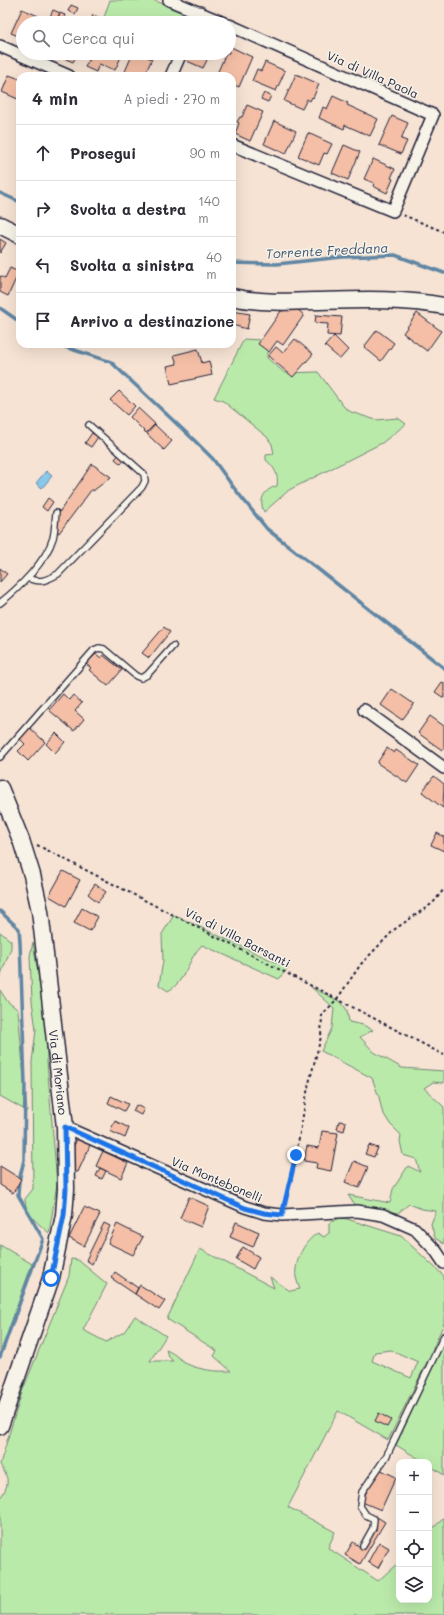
<!DOCTYPE html>
<html lang="it">
<meta charset="utf-8">
<style>
:root{--surface:#fff;--page:#f7f7f7;--text:#2b2b33;--muted:#7c7c81;--line:#e1e1e2}
body{margin:0;font-family:Mali,sans-serif;background:var(--page);color:var(--text)}
.controls{position:absolute;right:12px;bottom:12px;display:grid;overflow:hidden;border-radius:8px;box-shadow:0 4px 16px #0002}
.controls button{width:36px;height:36px;display:grid;place-items:center;padding:0;border:0;border-bottom:1px solid var(--line);background:var(--surface);color:var(--text);font:20px sans-serif}
.stop{position:absolute;width:12px;height:12px;margin:-9px;border:3px solid #1a73e8;border-radius:50%;background:#fff}
.stop.end{background:#1a73e8;border-color:#fff;box-shadow:0 1px 4px #0008}
.list{margin:0;padding:0;list-style:none}
h2{display:flex;justify-content:space-between;align-items:center;height:52px;margin:0;padding:0 16px;font-size:17px}
h2 small{font-size:13px;font-weight:400;color:var(--muted)}
.list li{display:grid;grid-template-columns:26px 1fr auto;gap:12px;align-items:center;box-sizing:border-box;height:56px;padding:0 16px;border-top:1px solid var(--line)}
.list b{display:block;font-size:15px;white-space:nowrap}
.list em{font-size:13px;font-style:normal;color:var(--muted)}
.icon{flex:none;width:22px;height:22px;fill:none;stroke:currentColor;stroke-width:2;stroke-linecap:round;stroke-linejoin:round}
.map{position:relative;flex:none;width:444px;height:1615px;overflow:hidden}
.search{position:absolute;background:var(--surface);box-shadow:0 4px 16px #0002;left:16px;top:16px;width:220px;height:44px;display:flex;align-items:center;gap:10px;box-sizing:border-box;padding:0 14px;border-radius:22px;color:var(--muted);font-size:15px}
.panel{position:absolute;background:var(--surface);box-shadow:0 4px 16px #0002;left:16px;top:72px;width:220px;height:276px;border-radius:12px}
.map>svg:first-child{display:block}
.green{fill:#baeaaa;stroke:#6e8672;fill-rule:evenodd}
.water{fill:#89c8ea;stroke:#6086a4}
.lines{fill:none;stroke-linecap:round;stroke-linejoin:round}
.stream{stroke:#6086a4;stroke-width:3.5}
.building{fill:#f4bfa6;stroke:#22223b}
.lane-casing{stroke:#22223b;stroke-width:8}
.street-casing{stroke:#22223b;stroke-width:14}
.secondary-casing{stroke:#22223b;stroke-width:19}
.path{stroke:#22223b;stroke-width:2;stroke-dasharray:3 3;stroke-linecap:butt}
.lane{stroke:#f7f3e8;stroke-width:5.5}
.street{stroke:#f7f3e8;stroke-width:11}
.secondary{stroke:#f7f3e8;stroke-width:16}
.route{stroke:#1a73e8;stroke-width:5}
.labels{text-anchor:middle;dominant-baseline:central;stroke-width:3;stroke-linejoin:round;paint-order:stroke}
.street-label{font-size:12px;fill:#22223b;stroke:#f7f3e8}
.water-label{font-size:13px;font-style:italic;fill:#415470;stroke:#f7f3e8}
</style>
<div class="map">
<svg width="444" height="1615" viewBox="0 0 444 1615">
<rect width="100%" height="100%" fill="#f6e3d4"/>
<filter id="ink" filterUnits="userSpaceOnUse"><feTurbulence type="fractalNoise" baseFrequency=".025" numOctaves="2"/><feDisplacementMap in="SourceGraphic" scale="8" xChannelSelector="R" yChannelSelector="G"/><feConvolveMatrix kernelMatrix="1 2 1 2 8 2 1 2 1" color-interpolation-filters="sRGB"/></filter>
<g filter="url(#ink)">
<path class="green" d="M110,0h43l29,11 -4,12h-76z
M244,339l16,1 7,4v14l18,15 33,-1 26,35 7,5 25,8 22,-2 8,6 -24,19 -93,47 -25,22c-6,-13 1,-23 13,-26 2,-12 -3,-19 -11,-26v-5l8,-1 -2,-10 -5,-7 -44,-36 -9,-3z
M174,915l114,53 -9,11 -77,-34c-14,13 -17,38 -34,46l-9,-6 4,-24 -1,-27z
M0,932l11,9v7l-11,29z
M33,942l13,82 1,38 10,122 -8,49c-10,-9 -24,-19 -24,-34l8,-10 -1,-127 4,-32 -4,-29 -2,-45z
M311,987l30,15 6,8 2,12 14,3 10,5 -13,7 14,15 28,16 42,3v12l-11,-1 -9,6 20,19v137l-9,-6 -4,-14 5,-13 -14,-2 -13,-5 -11,9 -42,-6 -8,-12 42,8 3,-14 15,-23 12,6 -4,-13 -13,-4 -3,-14 1,-6 -11,-11 -8,-13 -3,-14 -7,-19 -51,-27 11,-23 2,-20z
M0,990l7,11 11,9 9,101 -27,-15z
M340,1218l7,1 54,17 43,40v47l-15,35 -41,82 -50,-29 -50,96 47,25 -7,16 50,33 21,-19v38h30v-68l15,-14v97h-444v-117c6,-8 10,-16 5,-25 -2,-4 -4,-6 -5,-9l22,-72 47,-116 2,-17 7,1 29,24 -24,46 23,12 18,-10 11,-16 31,20 -16,25h23l-5,-5 -2,-6c10,4 14,10 21,14 13,6 30,8 44,7l-17,-15 3,-5 -50,-32 33,-70 74,39 -4,-11 20,14 10,-2c-2,-4 -3,-8 -4,-12 -2,-16 9,-37 22,-44l6,4 5,-4v-10zM391,1350l27,12 -7,16 -39,-17 3,-9z
M0,1245l32,19 -32,90z
M444,1344v131l-15,-10v-3h-5l-28,-17z"/>
<path class="water" d="M46,471l6,5 -10,12 -6,-5z"/>
<g class="lines">
<path class="stream" d="M0,193l20,9
M232,263l45,1 65,-7 53,-2 49,18
M0,308l20,14
M56,344l55,18 84,79 18,18 21,29 33,41 177,139
M0,911l19,18 1,13 5,142 -1,76 -5,21 -1,14 25,44 -43,118"/>
</g>
<path class="building" d="M71,5l7,3 -3,6 -7,-3z
M22,9l21,9 -2,5h-18v15l-12,-5z
M53,10l7,3 -5,10 -7,-2z
M60,13l5,2 -3,8 -6,-2z
M93,15l5,2 -2,6h-6z
M229,46l23,11 -13,30 -7,-3v-8h-16l10,-23h3z
M52,53h26l-5,9z
M92,53h20l9,4 -6,13 -16,-6 -3,8 -11,-5z
M133,53h5l14,6 -8,17h-21z
M191,53h22l-2,6 -3,-1 -5,10 -16,-7z
M265,62l20,9 -9,20 -24,-10 5,-12 4,2z
M296,74l23,10 -6,14 -1,-1 -2,4 -3,-2 -5,10 -18,-8z
M9,75l11,4v21l-18,-8z
M264,93l7,3 -3,6 -7,-3z
M333,96l15,7 -1,2 31,14 -8,17 -25,-11 -1,4 -25,-11 4,-11 4,2z
M247,105l16,7 -13,29 -15,-7 4,-11 -2,-1 3,-5h2z
M392,116l16,7 -7,16 6,2 -6,13 -22,-9z
M274,121l22,10 -10,23 -22,-10z
M308,133l24,11 -5,10 -3,-1 -5,12 -21,-9z
M344,145l16,7 -12,28 -16,-7z
M373,159l22,10 -4,9 2,1 -6,14 -14,-7 1,-3 -10,-4z
M0,239l6,4 -6,10z
M10,268l9,4 -11,24 -8,-4v-16l5,2z
M297,309l7,6 -21,30 -6,-4 -8,11 -11,-8 23,-33z
M232,311l18,3 -3,15 -15,-4z
M417,313l24,18 -14,20 -24,-18z
M316,315l26,2 -2,19 -13,-1 1,-11 -13,-1z
M377,330l17,13 -13,18 -17,-14z
M334,336l14,14 -8,9 -15,-13z
M295,339l18,15 -20,23 -25,-21 8,-9 7,6z
M152,344h10l-3,4z
M198,349l4,14 7,-2 3,14 -41,9 -4,-18 10,-2 -3,-9z
M119,391l16,15 -8,9 -17,-15z
M138,408l17,16 -9,9 -16,-16z
M155,425l17,16 -8,9 -17,-16z
M92,433l6,4 -7,10 -6,-4z
M119,454l6,5 -4,5 -6,-5z
M92,464l19,13 -18,14 -1,-2 -33,44 -7,-5 2,-8z
M48,498l5,4 -6,9 -5,-4z
M0,568l7,6 -7,8z
M164,627l6,5 -21,26 -7,-5z
M96,654l5,4 2,-3 19,15 -14,16 -19,-16 2,-2 -5,-4z
M442,682l2,1v15l-9,-6z
M392,689l22,15 -12,16 -21,-15z
M63,694l6,6 4,-5 9,8 -7,8 9,8 -10,12 -25,-21z
M430,716l14,10v21l-2,3 -24,-17z
M29,727l16,15 -17,19 -10,-10 7,-7 -6,-6z
M56,733l9,9 -10,11 -9,-9z
M387,748l7,5 2,-3 23,15 -12,18 -30,-20z
M434,776l10,8 -1,24 -21,-16z
M437,833l7,4v14l-13,-6z
M63,871l17,9 -14,26 -17,-10z
M95,884l11,8 -8,10 -10,-8z
M82,908l16,9 -8,14 -16,-8z
M111,1096l17,8 -4,7 -16,-8z
M136,1105l8,4 -3,6 -8,-4z
M115,1121l14,7 -4,10 -15,-7z
M339,1121l7,1 -2,9 -7,-2z
M322,1131l16,2 -7,38 -15,-3 1,-5 -13,-2 3,-15 12,2z
M78,1137l13,6 -13,29h-7l1,-22z
M369,1145l9,3 -4,9 -9,-3z
M103,1151l25,12 -7,15 -25,-12z
M354,1161l14,6 -9,21 -14,-6z
M0,1166l21,13 -8,14 -13,-8z
M100,1168l6,3 -4,8 -6,-3z
M189,1197l20,9 -8,21 -21,-9z
M84,1207l16,7 -16,32 -15,-8z
M236,1222l23,10 -6,15 -23,-10z
M104,1223l6,3 -18,38 -6,-4z
M117,1224l26,13 -10,18 -25,-12z
M243,1247l16,10 -6,12 -17,-10z
M115,1272l23,16 -3,6 -24,-16z
M140,1285l25,16 -6,9 -24,-16z
M379,1413l12,7 -4,7 -12,-6z
M377,1468l19,9 -15,33 -19,-8z
M377,1517l8,5 -25,42 -15,-9 8,-13 7,5z
M379,1542l10,6 -11,20 -10,-6z"/>
<g class="lines">
<defs>
<path id="lane" d="M27,578c14,5 18,3 31,-4l84,-87 3,-6 -1,-7 -55,-49
M0,603c19,-15 46,-41 53,-65 2,-8 2,-17 3,-25
M0,757l94,-107 5,-2 5,1 32,27 5,2 6,-3 26,-29
M363,1546l10,-18 1,-9 -8,-4 -6,-9 2,-14 24,-35 58,-121"/>
<path id="street" d="M169,0l55,23
M195,23l5,-11
M229,25l204,90 -40,96 -161,-66
M0,46l69,30
M171,76l10,-23
M364,710l80,58
M65,1127l180,80 19,6 18,2 75,-4 26,4 32,14 21,22 8,12"/>
<g id="secondary">
<path d="M0,225l20,10"/>
<path d="M232,297c27,6 55,5 83,4 43,-1 86,-3 129,5"/>
<path id="s1" d="M0,788l21,52 11,35 8,36 25,216 1,62 -2,26 -13,63 -51,148"/>
</g>
</defs>
<use href="#lane" class="lane-casing"/>
<use href="#street" class="street-casing"/>
<use href="#secondary" class="secondary-casing"/>
<path class="path" d="M403,215l41,17
M37,845l300,154 107,56
M284,1205l12,-50 12,-68 13,-50 1,-22 15,-16 24,-35 34,-35 38,-26 11,-14"/>
<use href="#lane" class="lane"/>
<use href="#street" class="street"/>
<use href="#secondary" class="secondary"/>
</g>
</g>
<g class="lines" filter="url(#ink)">
<path class="route" d="M51,1278l13,-63 2,-26 -1,-62 180,81 19,5 18,2 14,-60"/>
</g>
<g class="labels">
<g class="street-label">
<text transform="translate(373 74) rotate(24)">Via di Villa Paola</text>
<text transform="translate(238 937) rotate(27)">Via di Villa Barsanti</text>
<text stroke="none"><textPath href="#s1" startOffset="292">Via di Moriano</textPath></text>
<text transform="translate(217 1179) rotate(23)">Via Montebonelli</text>
</g>
<g class="water-label">
<text transform="translate(327 250) rotate(-3)">Torrente Freddana</text>
</g>
</g>
</svg>
<div class="controls">
<button>+</button>
<button>−</button>
<button><svg class="icon" aria-label="locate" viewBox="0 0 24 24"><circle cx="12" cy="12" r="6"/><path d="M12 2v4M12 18v4M2 12h4M18 12h4"/></svg></button>
<button><svg class="icon" aria-label="layers" viewBox="0 0 24 24"><path d="M12 4l9 5-9 5-9-5zM3 14l9 5 9-5"/></svg></button>
</div>
<div class="stop" style="left:51px;top:1278px"></div>
<div class="stop end" style="left:296px;top:1155px"></div>
<div class="search"><svg class="icon" aria-label="search" viewBox="0 0 24 24"><circle cx="10" cy="10" r="6"/><path d="M15 15l6 6"/></svg>Cerca qui</div>
<section class="panel">
<h2>4 min<small>A piedi · 270 m</small></h2>
<ul class="list">
<li><svg class="icon" aria-label="ahead" viewBox="0 0 24 24"><path d="M12 20V5M6 11l6-6 6 6"/></svg><div><b>Prosegui</b></div><em>90 m</em></li>
<li><svg class="icon" aria-label="right" viewBox="0 0 24 24"><path d="M7 20v-9h11M14 6l5 5-5 5"/></svg><div><b>Svolta a destra</b></div><em>140 m</em></li>
<li><svg class="icon" aria-label="left" viewBox="0 0 24 24"><path d="M17 20v-9H6M10 6l-5 5 5 5"/></svg><div><b>Svolta a sinistra</b></div><em>40 m</em></li>
<li><svg class="icon" aria-label="arrive" viewBox="0 0 24 24"><path d="M6 21V4h12l-3 4 3 4H6"/></svg><div><b>Arrivo a destinazione</b></div></li>
</ul>
</section>
</div>
